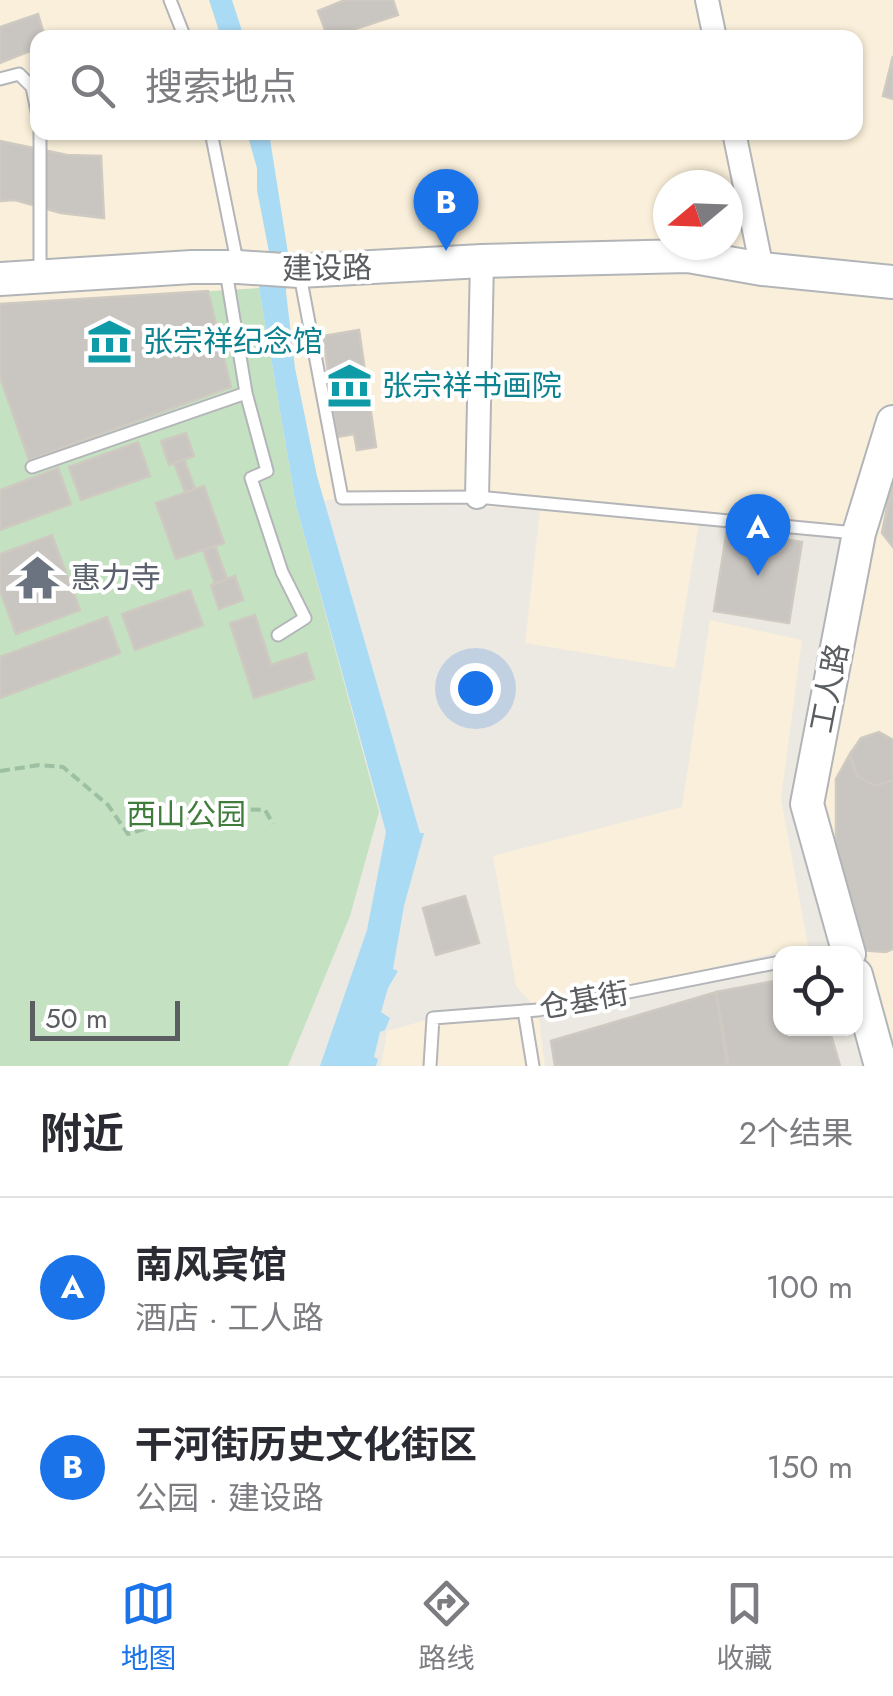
<!DOCTYPE html>
<html lang="zh">
<meta charset="utf-8">
<style>
:root{--surface:#fff;--page:#f7f7f7;--text:#2b2b33;--muted:#7c7c81;--line:#e1e1e2;--accent:#1a73e8}
body{margin:0;font-family:Jost,"Noto Sans SC",sans-serif;background:var(--page);color:var(--text)}
.controls{position:absolute;right:30px;bottom:30px;display:grid;overflow:hidden;border-radius:20px;box-shadow:0 2px 8px #0004}
.controls button{width:90px;height:90px;display:grid;place-items:center;padding:0;border:0;border-bottom:2px solid var(--line);background:var(--surface);color:var(--text);font:50px sans-serif}
.compass{position:absolute;left:653px;top:170px;width:90px;height:90px;border-radius:50%;background:var(--surface);box-shadow:0 2px 8px #0004;rotate:251deg}
.scale{position:absolute;left:30px;bottom:25px;width:150px;box-sizing:border-box;padding-left:10px;border:5px solid #5b5e61;border-top:0;font-size:28px;line-height:35px;white-space:nowrap;color:#5b5e61;-webkit-text-stroke:8px #fff;paint-order:stroke}
.you{position:absolute;left:475px;top:688px;width:35px;height:35px;margin:-25px;border:8px solid #fff;border-radius:50%;background:#1a73e8;box-shadow:0 0 0 15px #1a73e833}
.badge{display:grid;place-items:center;width:65px;height:65px;border-radius:50%;background:var(--accent);color:#fff;font-size:32px;font-weight:700}
.pin{position:absolute;translate:-50% -82px;filter:drop-shadow(0 2px 5px #0008)}
.pin::after{content:'';position:absolute;top:52px;width:35px;height:30px;background:inherit;clip-path:polygon(0 0,100% 0,50% 100%)}
.list{margin:0;padding:0;list-style:none}
h2{display:flex;justify-content:space-between;align-items:center;height:130px;margin:0;padding:0 40px;font-size:42px}
h2 small{font-size:32px;font-weight:400;color:var(--muted)}
.list li{display:grid;grid-template-columns:65px 1fr auto;gap:30px;align-items:center;box-sizing:border-box;height:180px;padding:0 40px;border-top:2px solid var(--line)}
.list b{display:block;font-size:38px;white-space:nowrap}
.list p{margin:0;font-size:32px;white-space:nowrap;color:var(--muted)}
.list em{font-size:32px;font-style:normal;color:var(--muted)}
.icon{flex:none;width:55px;height:55px;fill:none;stroke:currentColor;stroke-width:2;stroke-linecap:round;stroke-linejoin:round}
.map{position:relative;flex:none;width:893px;height:1066px;overflow:hidden}
.search{position:absolute;background:var(--surface);box-shadow:0 2px 8px #0004;left:30px;right:30px;top:30px;height:110px;display:flex;align-items:center;gap:25px;box-sizing:border-box;padding:0 35px;border-radius:20px;color:var(--muted);font-size:38px}
.sheet{height:490px;background:var(--surface)}
nav{display:flex;justify-content:space-around;align-items:center;box-sizing:border-box;height:140px;border-top:2px solid var(--line);background:var(--surface);font-size:28px;color:var(--muted)}
nav a{display:grid;justify-items:center;gap:5px}
nav .on{color:var(--accent)}
.map>svg:first-child{display:block}
.commercial{fill:#f9efda;fill-rule:evenodd}
.green{fill:#c4e1c1}
.water{fill:#a9dbf5}
.building{fill:#c9c5c1;stroke:#cfcac1;stroke-width:2.5}
.lines{fill:none;stroke-linecap:round;stroke-linejoin:round}
.lane-casing{stroke:#b3b5b8;stroke-width:15}
.street-casing{stroke:#b3b5b8;stroke-width:26}
.secondary-casing{stroke:#b2b5b8;stroke-width:36}
.path{stroke:#9cc1a2;stroke-width:4;stroke-dasharray:10 5;stroke-linecap:butt}
.lane{stroke:#fff;stroke-width:11}
.street{stroke:#fff;stroke-width:22}
.secondary{stroke:#fff;stroke-width:32}
.labels{text-anchor:middle;dominant-baseline:central;stroke-width:8;stroke-linejoin:round;paint-order:stroke}
.street-label{font-size:30px;fill:#5b5e61;stroke:#fff}
.culture-label{font-size:30px;fill:#0d838f;stroke:#fff;text-anchor:start}
.worship-label{font-size:30px;fill:#5b616d;stroke:#fff;text-anchor:start}
.park-label{font-size:30px;fill:#407d3d;stroke:#fff}
</style>
<div class="map">
<svg width="893" height="1066" viewBox="0 0 893 1066">
<rect width="100%" height="100%" fill="#ece9e2"/>
<path class="commercial" d="M0,0h893v1066l-86,-262 52,-270 -160,-11 -24,145 -150,-25 15,-133 -198,-12 -46,7 -296,-201zM38,38h818v94h-818zM668,185h60v60h-60z
M710,620l92,20 -21,159 27,146 -270,65 7,56h-164l6,-35 46,-13 104,-9 -21,-23 -23,-130 189,-49z"/>
<path class="green" d="M259,288l37,217 83,307 -29,104 -62,150h-288v-762z"/>
<path class="water" d="M209,0h23l12,37h-23z
M247,133h22l19,120 -2,39 9,76 22,108 103,357h4l-20,73 -11,63 5,2 -10,17 -7,24 9,6 -5,12 -5,2 -6,25 4,2 -2,7h-56l47,-136 19,-98 -90,-327 -37,-217 11,-31 -13,-67v-22z"/>
<path class="building" d="M345,0h48l5,15 -70,23 -10,-27z
M38,14l7,24h-7v10l-38,15v-36z
M893,56v43l-10,-3z
M0,141l67,14 34,1 3,62 -43,-5 -46,-13 -15,1z
M208,291l23,96 -202,73 -29,-83v-73z
M359,330l17,117 -19,3 -3,-16 -17,3 -14,-101z
M186,433l8,23 -25,9 -8,-24z
M138,442l12,34 -69,24 -12,-33z
M184,459l11,30 -10,3 -11,-29z
M58,468l13,36 -71,26v-40z
M893,477v70l-11,-14z
M204,486l20,57 -48,16 -20,-56z
M893,487v60l-11,-14z
M727,530l75,12 -13,81 -75,-12z
M52,535l28,75 -64,24 -16,-43v-37z
M215,546l12,33 -12,5 -12,-34z
M235,576l8,24 -24,9 -8,-24z
M190,590l13,35 -68,25 -13,-36z
M255,615l16,50 35,-12 8,26 -60,19 -24,-75z
M107,617l13,36 -120,45v-41z
M879,732l14,8v40l-18,6 -18,-10 -7,-22 11,-16z
M850,754l7,22 18,10 18,-6v169l-7,3 -27,-2 -23,-103v-68z
M465,896l14,47 -43,12 -13,-47z
M780,980v48h49l11,38h-111l-13,-74z
M716,992l11,74h-172l-4,-25z"/>
<g class="lines">
<defs>
<path id="lane" d="M170,0l15,38
M0,79l19,-5 13,13 6,29
M40,132v140
M211,132l27,134
M226,271l20,122 21,78 -16,7 31,94 23,46 -27,17
M300,275l42,223 135,-1 378,36
M32,467l214,-74
M524,1011l9,55
M430,1066l3,-48 105,-8 242,-48"/>
<path id="street" d="M707,0l8,38
M734,132l28,137
M477,497l5,-236"/>
<path id="secondary" d="M0,279l192,-12h46l61,4 183,-10 206,-5 74,13 131,13
M849,954l-42,-150 52,-271 34,-111
M856,975l25,91"/>
</defs>
<use href="#lane" class="lane-casing"/>
<use href="#street" class="street-casing"/>
<use href="#secondary" class="secondary-casing"/>
<path class="path" d="M0,771l39,-6 24,2 45,38 20,29 32,-10 21,3 55,-18 29,1 8,14"/>
<use href="#lane" class="lane"/>
<use href="#street" class="street"/>
<use href="#secondary" class="secondary"/>
</g>
<defs>
<symbol id="museum-bare" viewBox="-9 -9 18 18"><path d="M0-6L6-3V-2H-6V-3ZM-5-1h2V3h-2ZM-1-1h2V3h-2ZM3-1h2V3H3ZM-6 4H6V6H-6Z" fill="#0f9aa8" stroke="#fff" stroke-width="2.5" paint-order="stroke"/></symbol>
<symbol id="temple-bare" viewBox="-9 -9 18 18"><path d="M0-6L5-2H3V0L6.5 2.5H4V6H1.5V3h-3V6H-4V2.5H-6.5L-3 0V-2H-5Z" fill="#6b7280" stroke="#fff" stroke-width="2.5" paint-order="stroke"/></symbol>
</defs>
<g fill-rule="evenodd">
<use href="#museum-bare" x="78" y="310" width="63" height="63"/>
<use href="#museum-bare" x="318" y="354" width="63" height="63"/>
<use href="#temple-bare" x="6" y="546" width="63" height="63"/>
</g>
<g class="labels">
<g class="street-label">
<text transform="translate(327 268) rotate(-1)">建设路</text>
<text transform="translate(829 688) rotate(-79)">工人路</text>
<text transform="translate(584 1000) rotate(-10)">仓基街</text>
</g>
<g class="culture-label">
<text x="143" y="341">张宗祥纪念馆</text>
<text x="382" y="385">张宗祥书画院</text>
</g>
<g class="worship-label">
<text x="71" y="577">惠力寺</text>
</g>
<g class="park-label">
<text x="186" y="814">西山公园</text>
</g>
</g>
</svg>
<div class="controls">
<button><svg class="icon" aria-label="locate" viewBox="0 0 24 24"><circle cx="12" cy="12" r="6"/><path d="M12 2v4M12 18v4M2 12h4M18 12h4"/></svg></button>
</div>
<svg class="compass" viewBox="-18 -18 36 36"><path d="M0-13l5 13h-10z" fill="#e53935"/><path d="M0 13l5-13h-10z" fill="#7c7c81"/></svg>
<div class="scale">50 m</div>
<div class="you"></div>
<div class="pin badge" style="left:758px;top:576px">A</div>
<div class="pin badge" style="left:446px;top:251px">B</div>
<div class="search"><svg class="icon" aria-label="search" viewBox="0 0 24 24"><circle cx="10" cy="10" r="6"/><path d="M15 15l6 6"/></svg>搜索地点</div>
</div>
<section class="sheet">
<h2>附近<small>2个结果</small></h2>
<ul class="list">
<li><span class="badge">A</span><div><b>南风宾馆</b><p>酒店 · 工人路</p></div><em>100 m</em></li>
<li><span class="badge">B</span><div><b>干河街历史文化街区</b><p>公园 · 建设路</p></div><em>150 m</em></li>
</ul>
</section>
<nav>
<a class="on"><svg class="icon" aria-label="map" viewBox="0 0 24 24"><path d="M3 6l6-2 6 2 6-2v14l-6 2-6-2-6 2zM9 4v14M15 6v14"/></svg>地图</a>
<a><svg class="icon" aria-label="directions" viewBox="0 0 24 24"><path d="M12 3l9 9-9 9-9-9zM9 14v-3h6M13 9l2 2-2 2"/></svg>路线</a>
<a><svg class="icon" aria-label="saved" viewBox="0 0 24 24"><path d="M7 4h10v16l-5-4-5 4z"/></svg>收藏</a>
</nav>
